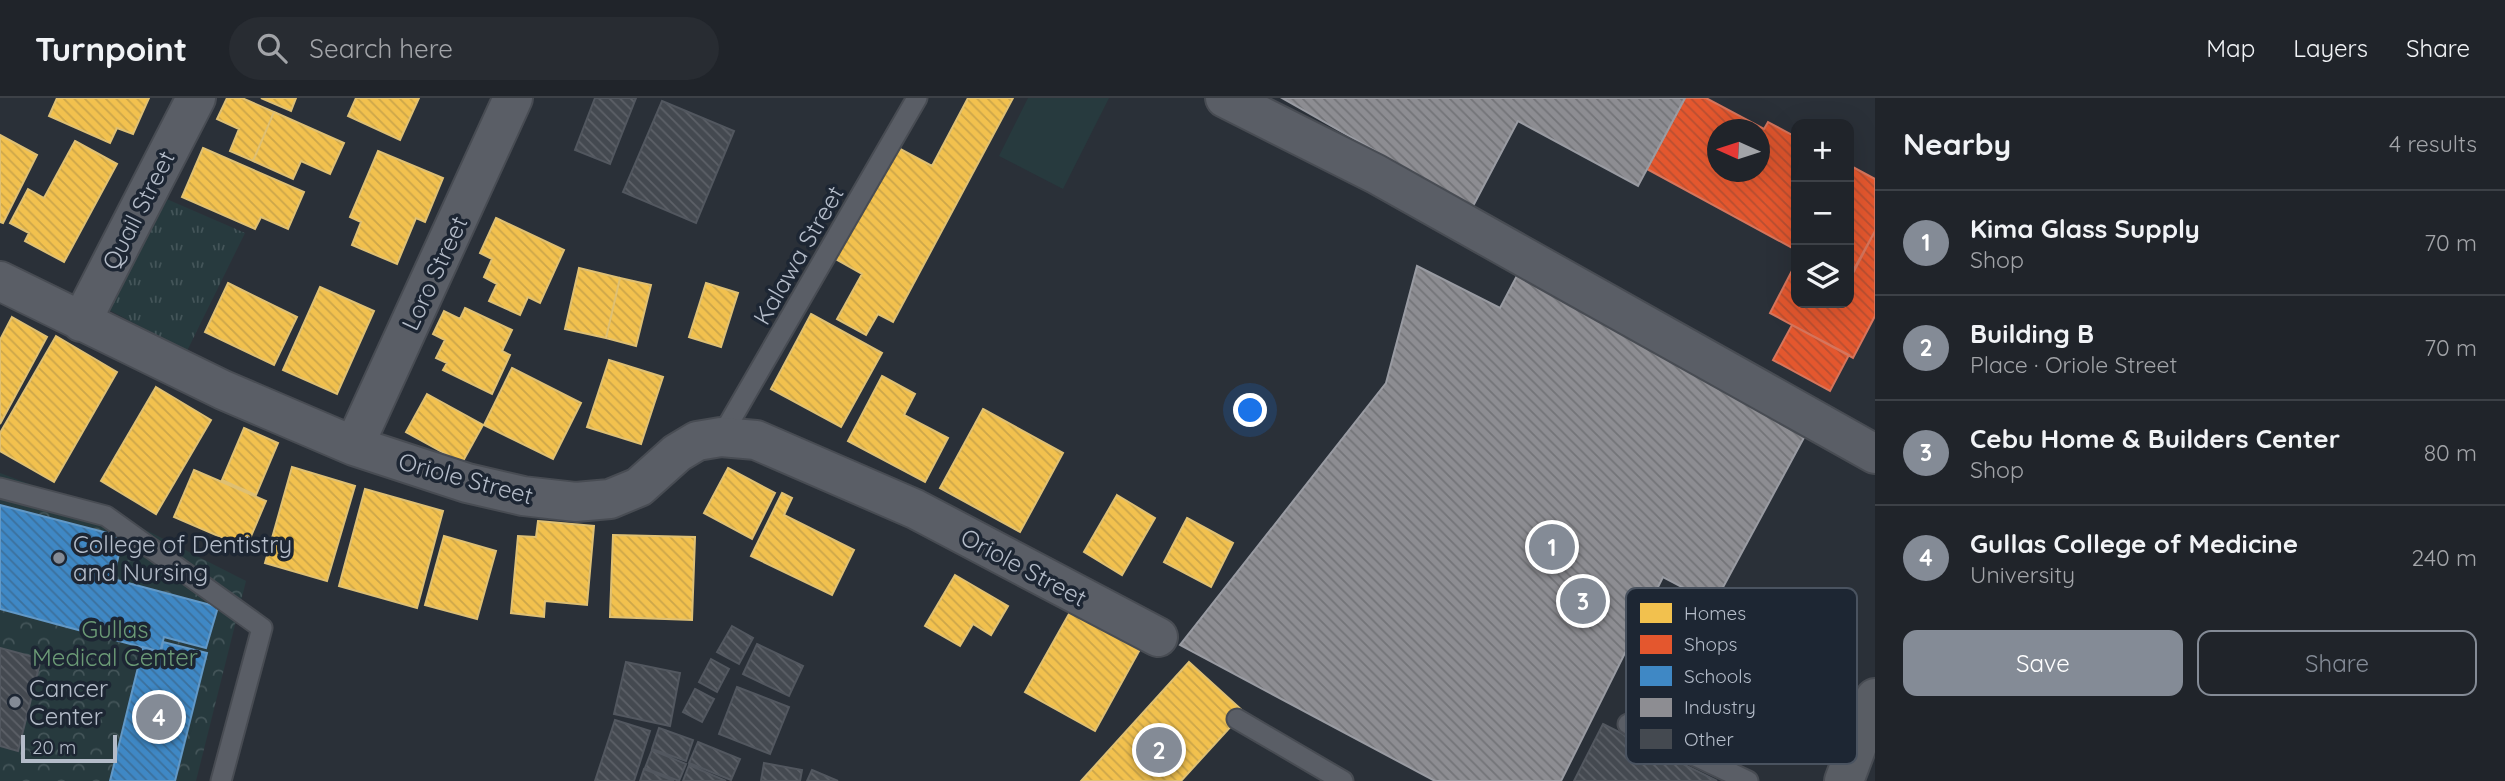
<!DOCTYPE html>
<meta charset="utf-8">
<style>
:root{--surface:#20242a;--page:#282c32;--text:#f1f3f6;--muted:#a2a4a8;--line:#3d4147;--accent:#848b96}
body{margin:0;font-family:Quicksand,sans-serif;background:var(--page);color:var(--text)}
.controls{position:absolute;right:21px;top:21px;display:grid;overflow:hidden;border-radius:14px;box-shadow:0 7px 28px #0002}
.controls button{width:63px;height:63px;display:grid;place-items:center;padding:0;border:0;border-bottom:2px solid var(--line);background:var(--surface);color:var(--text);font:35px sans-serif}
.compass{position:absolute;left:1707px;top:21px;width:63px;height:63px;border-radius:50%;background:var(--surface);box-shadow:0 7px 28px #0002;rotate:273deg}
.scale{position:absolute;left:21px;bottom:18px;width:96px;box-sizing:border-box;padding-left:7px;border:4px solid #b4bcc9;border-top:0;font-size:19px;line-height:24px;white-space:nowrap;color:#b4bcc9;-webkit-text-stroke:5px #1d2633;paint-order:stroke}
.you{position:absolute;left:1251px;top:313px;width:24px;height:24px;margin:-18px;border:5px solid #fff;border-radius:50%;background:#1a73e8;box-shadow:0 0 0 10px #1a73e833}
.badge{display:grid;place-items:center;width:46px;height:46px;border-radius:50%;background:var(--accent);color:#fff;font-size:23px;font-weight:700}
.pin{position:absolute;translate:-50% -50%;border:4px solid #fff;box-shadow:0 2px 7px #0006}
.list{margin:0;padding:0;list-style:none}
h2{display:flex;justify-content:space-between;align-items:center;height:91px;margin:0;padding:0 28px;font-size:30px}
h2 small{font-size:23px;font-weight:400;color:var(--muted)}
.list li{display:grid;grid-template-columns:46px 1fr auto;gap:21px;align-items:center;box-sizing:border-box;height:105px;padding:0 28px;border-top:2px solid var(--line)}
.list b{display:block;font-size:26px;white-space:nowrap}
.list p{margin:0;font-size:23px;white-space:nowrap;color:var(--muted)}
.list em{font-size:23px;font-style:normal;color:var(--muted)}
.actions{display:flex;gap:14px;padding:21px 28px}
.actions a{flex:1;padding:16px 0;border:2px solid var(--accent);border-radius:14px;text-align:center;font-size:24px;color:var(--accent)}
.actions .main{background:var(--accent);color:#fff}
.icon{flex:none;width:38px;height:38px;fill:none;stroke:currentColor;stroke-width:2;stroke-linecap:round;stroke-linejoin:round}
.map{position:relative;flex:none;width:1875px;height:683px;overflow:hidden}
header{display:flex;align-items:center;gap:42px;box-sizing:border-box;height:98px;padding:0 35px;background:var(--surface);border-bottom:2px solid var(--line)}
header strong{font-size:33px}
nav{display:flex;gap:38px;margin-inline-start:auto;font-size:24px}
.search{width:490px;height:63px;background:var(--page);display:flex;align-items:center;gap:18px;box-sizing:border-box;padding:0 24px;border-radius:38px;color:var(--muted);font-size:26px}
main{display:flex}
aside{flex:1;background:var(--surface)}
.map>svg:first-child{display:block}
.grass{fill:url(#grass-tufts)}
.park{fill:url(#park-crowns)}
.pitch{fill:#273a3e}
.homes{fill:url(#homes-back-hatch);stroke:#dfc073;stroke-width:2}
.shops{fill:url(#shops-back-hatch);stroke:#d6755c;stroke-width:2;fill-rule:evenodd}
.schools{fill:url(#schools-back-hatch);stroke:#6298c6;stroke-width:2}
.industry{fill:url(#industry-back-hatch);stroke:#999ba2;stroke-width:2}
.building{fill:url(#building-back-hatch);stroke:#52575f;stroke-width:2}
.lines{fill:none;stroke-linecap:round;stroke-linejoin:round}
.lane-casing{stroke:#484c53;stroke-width:23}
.street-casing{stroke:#484c53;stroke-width:42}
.secondary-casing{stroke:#484c53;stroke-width:42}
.lane{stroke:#5a5e66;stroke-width:19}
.street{stroke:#5a5e66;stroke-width:38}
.secondary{stroke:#595d64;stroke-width:38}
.poi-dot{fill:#848b96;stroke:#1d2633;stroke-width:2.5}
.labels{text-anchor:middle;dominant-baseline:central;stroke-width:7;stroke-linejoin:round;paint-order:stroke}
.street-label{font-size:24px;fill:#b4bcc9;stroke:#1d2633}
.poi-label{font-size:24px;fill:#b4bcc9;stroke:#1d2633;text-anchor:start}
.park-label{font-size:24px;fill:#6b9a76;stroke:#1d2633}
.key{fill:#1d2633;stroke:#4a5360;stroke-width:2}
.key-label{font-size:19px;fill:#b4bcc9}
</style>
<header>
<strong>Turnpoint</strong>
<div class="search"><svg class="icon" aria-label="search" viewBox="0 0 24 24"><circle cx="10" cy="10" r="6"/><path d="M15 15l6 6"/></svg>Search here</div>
<nav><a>Map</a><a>Layers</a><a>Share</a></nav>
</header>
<main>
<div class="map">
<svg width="1875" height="683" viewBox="0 0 1875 683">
<defs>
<pattern id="grass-tufts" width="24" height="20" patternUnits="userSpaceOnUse" patternTransform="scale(1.75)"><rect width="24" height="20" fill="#273a3e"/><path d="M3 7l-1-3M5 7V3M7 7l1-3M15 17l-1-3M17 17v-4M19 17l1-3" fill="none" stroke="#445559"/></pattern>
<pattern id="park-crowns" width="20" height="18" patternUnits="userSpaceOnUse" patternTransform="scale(1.75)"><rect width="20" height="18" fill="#273a3e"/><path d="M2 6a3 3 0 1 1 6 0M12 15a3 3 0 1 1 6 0" fill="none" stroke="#445559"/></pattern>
<pattern id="homes-back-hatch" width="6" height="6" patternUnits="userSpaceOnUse" patternTransform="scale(1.75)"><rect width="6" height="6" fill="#f2c14e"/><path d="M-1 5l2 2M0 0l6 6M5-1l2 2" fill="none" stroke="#cca64a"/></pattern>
<pattern id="shops-back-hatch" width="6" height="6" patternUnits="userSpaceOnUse" patternTransform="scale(1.75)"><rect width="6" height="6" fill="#e4572e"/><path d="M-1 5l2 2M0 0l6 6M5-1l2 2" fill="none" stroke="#b84f32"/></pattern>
<pattern id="schools-back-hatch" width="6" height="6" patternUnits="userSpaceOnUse" patternTransform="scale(1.75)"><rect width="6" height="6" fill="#3f88c5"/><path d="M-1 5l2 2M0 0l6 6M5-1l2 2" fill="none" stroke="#3c709c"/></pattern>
<pattern id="industry-back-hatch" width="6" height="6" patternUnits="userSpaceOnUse" patternTransform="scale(1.75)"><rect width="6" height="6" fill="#8d8d92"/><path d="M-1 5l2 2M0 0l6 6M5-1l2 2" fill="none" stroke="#737478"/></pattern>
<pattern id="building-back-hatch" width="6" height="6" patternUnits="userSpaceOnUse" patternTransform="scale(1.75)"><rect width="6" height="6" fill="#444950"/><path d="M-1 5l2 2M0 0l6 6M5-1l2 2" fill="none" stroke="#5d6168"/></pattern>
</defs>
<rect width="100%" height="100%" fill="#2a3038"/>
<path class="grass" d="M162,99l83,36 -58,118 -78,-41z"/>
<path class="park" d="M0,375l132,50 114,58 -50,200h-196z"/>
<path class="pitch" d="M1028,0h81l-46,91 -64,-33z"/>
<path class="homes" d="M57,0h92l-16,36 -16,-6 -7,15 -61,-27z
M227,0h15l32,14 -21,49 -23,-10 9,-22 -22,-10z
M261,0h35l-5,13z
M356,0h63l-19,42 -52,-24z
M968,0h45l-120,224 -15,-8 -12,21 -29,-16 25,-45 -28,-16 61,-112 37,20z
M274,14l70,31 -14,31 -29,-13 -8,18 -40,-18z
M0,37l37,20 -34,68 -3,-1z
M75,43l42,23 -53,98 -39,-21 4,-8 -19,-10 18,-34 16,9z
M203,50l101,44 -16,37 -27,-12 -6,12 -73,-32z
M378,53l65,27 -18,44 -9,-4 -19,46 -45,-19 9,-23 -11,-5z
M496,120l68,32 -24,53 -12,-6 -8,18 -31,-14 8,-17 -13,-7 8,-18 -12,-6z
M579,170l41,10 -14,60 -41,-9z
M620,180l31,7 -15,61 -30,-8z
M228,185l69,34 -23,48 -69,-33z
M706,185l32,10 -17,54 -32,-10z
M320,189l54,24 -37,83 -54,-24z
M465,210l47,22 -10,21 8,4 -18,39 -49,-24 4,-7 -11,-5 9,-18 -12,-6 11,-23 16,8z
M811,216l71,39 -41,74 -70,-38z
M12,219l35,20 -47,87v-84z
M56,238l61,36 -63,110 -54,-31v-18z
M609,262l54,17 -22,67 -54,-17z
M512,270l69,35 -28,56 -69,-34z
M882,278l33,18 -11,21 44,23 -23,44 -77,-41z
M156,289l55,33 -55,94 -55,-33z
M427,296l56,31 -21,38 -56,-31z
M983,311l80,44 -43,79 -80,-44z
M244,330l34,15 -22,52 -34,-15z
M292,369l63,19 -28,95 -62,-18z
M728,370l47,25 -23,46 -48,-26z
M194,372l72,31 -20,47 -72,-31z
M365,391l78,22 -26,97 -78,-22z
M782,395l10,5 -8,17 70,35 -22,45 -81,-39z
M1117,397l38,23 -33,57 -38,-23z
M1187,420l46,25 -22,44 -47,-25z
M538,423l56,5 -7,79 -42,-4 -1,16 -33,-4 7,-77 18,1z
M613,437l82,2 -3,83 -82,-3z
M444,438l52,15 -19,68 -52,-14z
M955,477l53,31 -17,29 -18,-11 -13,22 -35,-20z
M1074,507l69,39 -48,87 -70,-39z
M1189,564l55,50 -63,69h-100z"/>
<path class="shops" d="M1685,0h21l58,31 4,-7 28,15v113l-149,-81zM1717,32h42v42h-42z
M1849,67l26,14v52l-25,48z
M1875,133v85l-22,42 -83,-45 26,-50v40h53v-25z
M1792,227l57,30 -19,36 -57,-31z"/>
<path class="schools" d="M0,407l123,32 -10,42 105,28 -12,41 -42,-11 -4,15 -160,-43z
M163,544l44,11 -32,128h-65l33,-134 18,5z"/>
<path class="industry" d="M1282,0h403l-47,88 -120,-65 -45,85z
M1417,168l83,42 22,-42 291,155 -99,183 -51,-27 -102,204h-126l-255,-136 206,-262z"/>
<path class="building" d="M595,0h41l-26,66 -35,-14z
M662,3l72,30 -38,92 -73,-31z
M732,528l21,12 -14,26 -22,-12z
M757,546l46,22 -14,30 -46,-22z
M0,550l41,11 -23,92 -18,-5z
M711,561l18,10 -12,23 -18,-10z
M626,564l54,11 -10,53 -56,-12z
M737,589l52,20 -19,47 -51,-20z
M695,591l19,10 -12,23 -19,-10z
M615,622l35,11 -16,50h-39z
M1603,626l114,57h-143z
M659,630l34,12 -7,21 -34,-12z
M698,644l42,17 -9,21 -42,-17z
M652,652l34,14 -7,17 -34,-13z
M764,665l38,7 -2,11h-39z
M689,667l37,16h-43z
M644,671l30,12h-34z
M812,672l26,11h-31z"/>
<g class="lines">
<defs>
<path id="lane" d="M721,339l196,-339
M0,390l106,28 156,112 -41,153
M1237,621l106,62
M1628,626l120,57"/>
<path id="street" d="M1225,0l151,76 499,280
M0,183l223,109 131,56 113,37 56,13 53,6 34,-3 29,-12 38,-34 20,-12 24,-4 35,3 159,69 243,128
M81,224l115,-224
M354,348l159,-348"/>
<path id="secondary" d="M1844,683l31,-83"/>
</defs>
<use href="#lane" class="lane-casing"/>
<use href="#street" class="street-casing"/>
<use href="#secondary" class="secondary-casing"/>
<use href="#lane" class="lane"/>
<use href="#street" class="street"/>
<use href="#secondary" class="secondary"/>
</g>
<g class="poi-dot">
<circle cx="59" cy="460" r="7"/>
<circle cx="15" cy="604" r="7"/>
</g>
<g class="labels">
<g class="street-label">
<text transform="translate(138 112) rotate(-63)">Quail Street</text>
<text transform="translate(798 157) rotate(-60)">Kalawa Street</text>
<text transform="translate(434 175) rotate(-65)">Loro Street</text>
<text transform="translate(466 380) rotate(15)">Oriole Street</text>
<text transform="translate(1024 469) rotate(28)">Oriole Street</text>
</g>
<g class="poi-label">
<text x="73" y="446">College of Dentistry<tspan x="73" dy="28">and Nursing</tspan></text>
<text x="29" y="590">Cancer<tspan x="29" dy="28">Center</tspan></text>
</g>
<g class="park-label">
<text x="115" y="531">Gullas<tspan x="115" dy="28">Medical Center</tspan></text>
</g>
</g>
<rect x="1626" y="490" width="231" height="176" rx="10" class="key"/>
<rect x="1640" y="505" width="32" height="20" fill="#f2c14e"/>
<rect x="1640" y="537" width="32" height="19" fill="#e4572e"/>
<rect x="1640" y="568" width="32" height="20" fill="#3f88c5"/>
<rect x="1640" y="600" width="32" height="19" fill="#8d8d92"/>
<rect x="1640" y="631" width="32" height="20" fill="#444950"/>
<g class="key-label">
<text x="1684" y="522">Homes</text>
<text x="1684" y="553">Shops</text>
<text x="1684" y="585">Schools</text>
<text x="1684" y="616">Industry</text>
<text x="1684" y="648">Other</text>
</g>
</svg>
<div class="controls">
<button>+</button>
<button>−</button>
<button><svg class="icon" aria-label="layers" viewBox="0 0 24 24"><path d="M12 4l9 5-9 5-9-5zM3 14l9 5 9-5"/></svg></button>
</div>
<svg class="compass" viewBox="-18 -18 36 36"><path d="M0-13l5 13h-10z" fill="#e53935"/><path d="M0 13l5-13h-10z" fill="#a2a4a8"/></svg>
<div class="scale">20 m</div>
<div class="you"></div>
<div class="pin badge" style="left:1552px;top:449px">1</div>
<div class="pin badge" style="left:1159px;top:652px">2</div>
<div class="pin badge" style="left:1583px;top:503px">3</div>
<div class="pin badge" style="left:159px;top:619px">4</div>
</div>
<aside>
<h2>Nearby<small>4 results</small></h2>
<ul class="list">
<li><span class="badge">1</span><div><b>Kima Glass Supply</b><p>Shop</p></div><em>70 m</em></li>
<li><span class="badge">2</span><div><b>Building B</b><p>Place · Oriole Street</p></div><em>70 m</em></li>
<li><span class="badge">3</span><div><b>Cebu Home &amp; Builders Center</b><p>Shop</p></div><em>80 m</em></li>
<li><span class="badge">4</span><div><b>Gullas College of Medicine</b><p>University</p></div><em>240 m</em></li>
</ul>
<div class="actions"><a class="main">Save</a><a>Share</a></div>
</aside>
</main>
